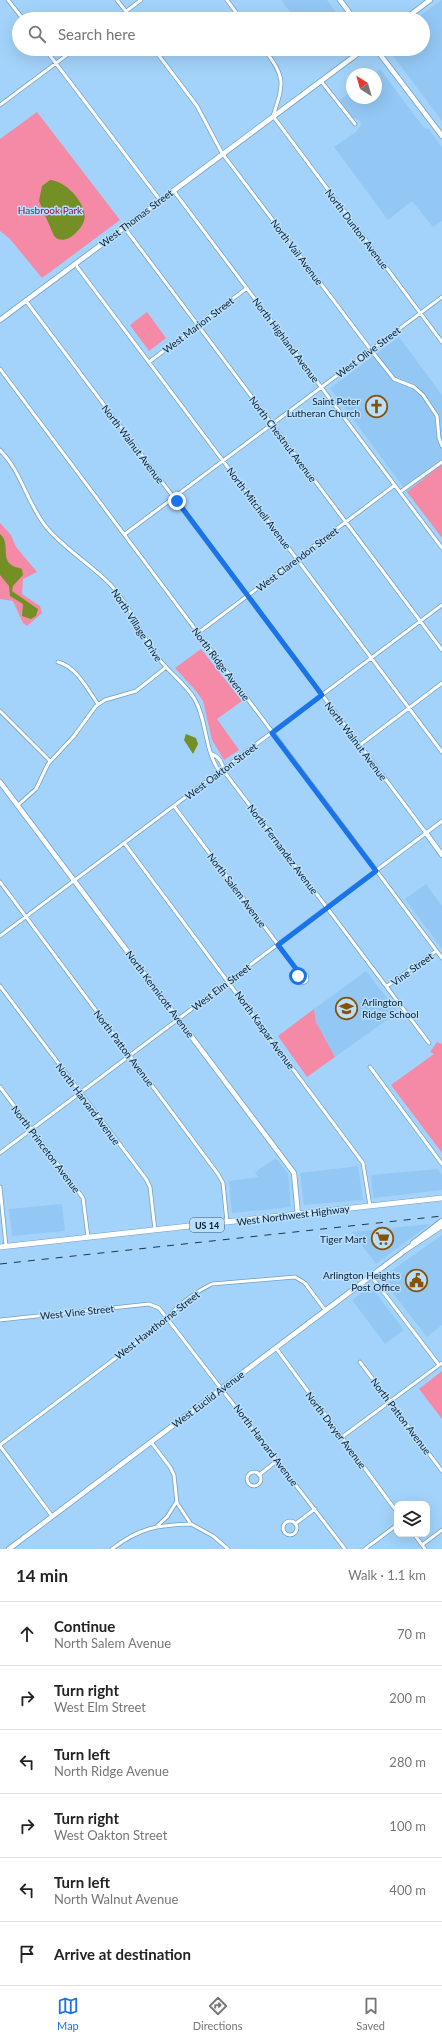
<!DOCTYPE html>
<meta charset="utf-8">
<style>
:root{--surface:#fff;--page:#f6f6f6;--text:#222;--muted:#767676;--line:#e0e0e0;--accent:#1a73e8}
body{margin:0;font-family:Lato,sans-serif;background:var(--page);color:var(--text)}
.controls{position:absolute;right:12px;bottom:12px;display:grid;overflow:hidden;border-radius:8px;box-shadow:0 4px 16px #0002}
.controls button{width:36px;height:36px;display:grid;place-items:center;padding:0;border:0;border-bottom:1px solid var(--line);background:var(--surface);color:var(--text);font:20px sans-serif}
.compass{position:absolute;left:346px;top:68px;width:36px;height:36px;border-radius:50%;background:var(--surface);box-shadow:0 4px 16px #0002;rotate:323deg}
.stop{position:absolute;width:12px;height:12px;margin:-9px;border:3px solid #1a73e8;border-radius:50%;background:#fff}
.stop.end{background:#1a73e8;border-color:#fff;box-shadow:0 1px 4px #0008}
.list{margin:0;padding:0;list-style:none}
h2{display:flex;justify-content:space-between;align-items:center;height:52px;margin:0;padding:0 16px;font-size:17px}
h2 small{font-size:13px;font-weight:400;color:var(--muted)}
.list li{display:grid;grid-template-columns:26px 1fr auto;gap:12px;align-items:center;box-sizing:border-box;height:64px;padding:0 16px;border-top:1px solid var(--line)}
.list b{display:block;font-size:15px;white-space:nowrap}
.list p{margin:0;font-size:13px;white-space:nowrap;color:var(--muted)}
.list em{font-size:13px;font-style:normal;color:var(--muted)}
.icon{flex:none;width:22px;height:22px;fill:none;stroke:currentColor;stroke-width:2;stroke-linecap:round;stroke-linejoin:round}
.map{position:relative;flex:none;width:442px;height:1549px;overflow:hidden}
.search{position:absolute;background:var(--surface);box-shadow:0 4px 16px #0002;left:12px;right:12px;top:12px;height:44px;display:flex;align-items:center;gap:10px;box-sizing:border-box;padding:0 14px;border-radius:22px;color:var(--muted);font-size:15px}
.sheet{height:436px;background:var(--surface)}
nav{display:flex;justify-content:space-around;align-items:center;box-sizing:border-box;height:56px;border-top:1px solid var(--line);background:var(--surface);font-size:11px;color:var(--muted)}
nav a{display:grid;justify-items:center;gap:2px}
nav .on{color:var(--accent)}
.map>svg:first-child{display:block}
.built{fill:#93c8f4}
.green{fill:#f58aa7}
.water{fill:#748f26}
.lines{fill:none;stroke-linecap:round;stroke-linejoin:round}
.street-casing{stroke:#719fc4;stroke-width:4.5}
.secondary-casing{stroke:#719fc4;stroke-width:6}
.primary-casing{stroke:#719fc4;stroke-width:6}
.street{stroke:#fff;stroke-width:3}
.secondary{stroke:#fff;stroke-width:4.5}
.primary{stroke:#fff;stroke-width:5}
.rail{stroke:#1f3648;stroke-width:1;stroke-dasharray:7 7;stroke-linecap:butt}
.route{stroke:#1a73e8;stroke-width:5}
.labels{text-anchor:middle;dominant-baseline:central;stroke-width:3;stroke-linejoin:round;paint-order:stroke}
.shield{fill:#b9dffe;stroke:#3e576a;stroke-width:1}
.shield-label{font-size:9px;font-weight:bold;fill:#0a1d2b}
.park-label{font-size:10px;fill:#900e46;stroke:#b9dffe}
.street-label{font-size:10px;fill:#0a1d2b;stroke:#b9dffe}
.poi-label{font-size:10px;fill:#0a1d2b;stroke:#b9dffe;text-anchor:end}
</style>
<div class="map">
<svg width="442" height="1549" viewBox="0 0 442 1549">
<rect width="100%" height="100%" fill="#a3d3fa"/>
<path class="built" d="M281,0h46l14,19h-46z
M442,0v121l-54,-72h35v-30h-8z
M380,69l44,59 5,1 13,18v74l-9,6 -21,-26 -24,19 -54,-73 22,-15 5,-7 -2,-5 -7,-3 -12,-17 12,-9v7h24v-24h-2z
M399,337l43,58v69l-35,28 -77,-104z
M426,884l16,22v43l-37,-50z
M366,971l32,41 -63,45 -19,-35 -2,-13z
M276,1158l12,16 3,33 -59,6 -3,-32 29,-4 -3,-5z
M358,1166l5,34 -59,5 -4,-32z
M438,1169l4,6v15l-69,8 -2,-23z
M62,1204l3,27 -53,5 -3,-27z
M430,1224l-54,40 -24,-32z
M442,1235v90l-15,12 -46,-59z
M371,1286l33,44 -19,14 -33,-44z"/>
<path class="green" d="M37,112l83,108 -78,58 -32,-39 -10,-8v-92z
M147,312l19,26 -17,13 -19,-26z
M442,464v74l-35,-46z
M0,523l11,12 5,12 21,25 -14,7 -1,15 18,12 2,7 -15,13 -4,-3 -10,-22 -13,-2z
M201,649l41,52 -25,18 22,31 -15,10 -12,-20 -9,-39 -7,-10 -21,-23z
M314,1009l2,13 19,35 -28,20 -29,-41z
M437,1042l5,2v109l-51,-68 43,-31 -4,-2z
M442,1371v48l-23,-30z"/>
<path class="water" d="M50,180c15,0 39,25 34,41 -4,11 -20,26 -30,15l-15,-35 3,-15z
M0,534c11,9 0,25 13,32 3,2 5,1 9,3l1,6 -10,11 -1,5 26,18 -2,7 -5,3 -9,-3 1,-12 -13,-8 -1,-10 -9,-11z
M186,734l10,4 2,6 -5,10 -9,-14z"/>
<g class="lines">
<defs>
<path id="street" d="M8,0l15,19
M117,0l15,19
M227,0l14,19
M116,19l25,-19
M45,49l115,151
M154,49l43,57 25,47 149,197 23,29 20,8 9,8 14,21 2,22 3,8
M264,49c22,29 20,34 9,67l169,226
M321,81l34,43
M0,105l75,-56
M173,190l269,358
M124,227l318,423
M75,264l367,488
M26,301l400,532
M149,362l98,-74
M0,369l442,589
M0,450c22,22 27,54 47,78 18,21 43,36 63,56 20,21 29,48 46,71 11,16 28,27 38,43 13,21 10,50 24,71l5,1
M400,492l42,-30
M125,534l317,-237
M198,633l197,-148
M58,662c19,5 29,27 40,42
M0,711l50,50
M360,745l82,-62
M212,754c7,3 11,9 11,16l206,273
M18,805l18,-16 12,-25 26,-28 22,-30 9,-6 31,-9 29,-23
M174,806l126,168 6,1 1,5 -2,2 -5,1 -3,-5 3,-4
M125,844l238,319 7,43
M0,882l218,292 5,9 4,39
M0,936l442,-331
M0,986l146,193 4,8 5,43
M387,986l49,-35
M370,1067l72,97
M0,1087l83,111 5,39
M0,1153l442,-332
M0,1187l6,59
M371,1276l68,89
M0,1320l149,-16 10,4 186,241
M276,1348l121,164
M360,1362l82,109
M342,1437l100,-74
M151,1442l19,25 4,8 3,28 14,21 22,12 15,13
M0,1445l161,-121c14,-16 32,-31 51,-40l83,-7 10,6 20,27
M0,1446l52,70
M247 1479a7 7 0 1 1 14 0a7 7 0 1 1-14 0Z
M259,1475l19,-15
M283 1528a7 7 0 1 1 14 0a7 7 0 1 1-14 0Z
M295,1524l20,-15
M157,1526l10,-9 10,-16
M414,1534l11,15
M422,1545l20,-15
M112,1549c27,-21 45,-24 79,-25
M365,1549l32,-24"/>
<path id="secondary" d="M340,0l14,19
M405,19l25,-19
M376,49l66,87
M0,320l364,-271
M0,782l294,391 4,42
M426,833l16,22
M413,1243l29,-22
M9,1549l398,-300 35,-23"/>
<path id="primary" d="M0,1247l442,-49"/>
</defs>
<use href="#street" class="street-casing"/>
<use href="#secondary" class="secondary-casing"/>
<use href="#primary" class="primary-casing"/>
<use href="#street" class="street"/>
<use href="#secondary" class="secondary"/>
<use href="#primary" class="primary"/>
<path class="rail" d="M0,1264l442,-48"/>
</g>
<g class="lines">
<path class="route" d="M177,501l145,194 -50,38 104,138 -98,74 22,29 -2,2"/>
</g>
<defs>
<symbol id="church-ring" viewBox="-11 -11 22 22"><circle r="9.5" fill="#b9dffe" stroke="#895007" stroke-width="1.5"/><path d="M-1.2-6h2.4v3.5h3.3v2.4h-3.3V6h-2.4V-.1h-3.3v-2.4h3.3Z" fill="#895007"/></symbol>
<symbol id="school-ring" viewBox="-11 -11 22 22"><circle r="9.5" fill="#b9dffe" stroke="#895007" stroke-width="1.5"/><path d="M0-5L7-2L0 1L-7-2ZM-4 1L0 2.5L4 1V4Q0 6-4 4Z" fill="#895007"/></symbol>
<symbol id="supermarket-ring" viewBox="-11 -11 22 22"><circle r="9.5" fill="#b9dffe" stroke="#895007" stroke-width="1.5"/><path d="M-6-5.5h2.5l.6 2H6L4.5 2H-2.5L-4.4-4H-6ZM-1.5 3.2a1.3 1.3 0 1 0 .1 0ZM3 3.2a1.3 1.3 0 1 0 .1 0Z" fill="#895007"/></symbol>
<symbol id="civic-ring" viewBox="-11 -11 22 22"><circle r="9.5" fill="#b9dffe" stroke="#895007" stroke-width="1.5"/><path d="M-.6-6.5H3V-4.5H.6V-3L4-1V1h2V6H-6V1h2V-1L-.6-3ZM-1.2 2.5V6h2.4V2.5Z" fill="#895007"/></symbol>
</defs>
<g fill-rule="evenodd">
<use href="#church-ring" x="364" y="394" width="25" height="25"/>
<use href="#school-ring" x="334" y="996" width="25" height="25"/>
<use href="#supermarket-ring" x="370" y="1226" width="25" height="25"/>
<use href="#civic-ring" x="404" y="1268" width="25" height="25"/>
</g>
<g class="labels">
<rect class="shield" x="190" y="1218" width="34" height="14" rx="3"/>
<g class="shield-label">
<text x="207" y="1225">US 14</text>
</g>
<g class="park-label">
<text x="50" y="210">Hasbrook Park</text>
</g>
<g class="street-label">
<text transform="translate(136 218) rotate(-37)">West Thomas Street</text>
<text transform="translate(357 229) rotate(53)">North Dunton Avenue</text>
<text transform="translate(297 252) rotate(53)">North Vail Avenue</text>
<text transform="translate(198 325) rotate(-37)">West Marion Street</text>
<text transform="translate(286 340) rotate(53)">North Highland Avenue</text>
<text transform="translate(368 352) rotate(-37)">West Olive Street</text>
<text transform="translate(283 439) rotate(53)">North Chestnut Avenue</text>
<text transform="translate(133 444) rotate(53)">North Walnut Avenue</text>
<text transform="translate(259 508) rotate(53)">North Mitchell Avenue</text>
<text transform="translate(297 559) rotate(-37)">West Clarendon Street</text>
<text transform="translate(137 625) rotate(57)">North Village Drive</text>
<text transform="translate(221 664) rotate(53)">North Ridge Avenue</text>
<text transform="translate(356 741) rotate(53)">North Walnut Avenue</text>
<text transform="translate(221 771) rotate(-37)">West Oakton Street</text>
<text transform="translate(283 849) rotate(53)">North Fernandez Avenue</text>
<text transform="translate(237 890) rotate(53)">North Salem Avenue</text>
<text transform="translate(412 969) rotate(-36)">Vine Street</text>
<text transform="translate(221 987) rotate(-37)">West Elm Street</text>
<text transform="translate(160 994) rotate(53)">North Kennicott Avenue</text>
<text transform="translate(265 1030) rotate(54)">North Kaspar Avenue</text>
<text transform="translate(124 1048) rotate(53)">North Patton Avenue</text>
<text transform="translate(88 1104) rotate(53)">North Harvard Avenue</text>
<text transform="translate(46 1149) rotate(53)">North Princeton Avenue</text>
<text transform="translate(293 1215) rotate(-7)">West Northwest Highway</text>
<text transform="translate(77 1312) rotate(-6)">West Vine Street</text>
<text transform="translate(157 1325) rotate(-38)">West Hawthorne Street</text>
<text transform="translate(208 1399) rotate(-37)">West Euclid Avenue</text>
<text transform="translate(401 1416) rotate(53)">North Patton Avenue</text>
<text transform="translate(336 1430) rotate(53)">North Dwyer Avenue</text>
<text transform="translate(266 1445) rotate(53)">North Harvard Avenue</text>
</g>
<g class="poi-label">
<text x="360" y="401">Saint Peter<tspan x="360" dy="12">Lutheran Church</tspan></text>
<text x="362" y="1002" text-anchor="start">Arlington<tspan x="362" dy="12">Ridge School</tspan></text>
<text x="366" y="1239">Tiger Mart</text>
<text x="400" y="1275">Arlington Heights<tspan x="400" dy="12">Post Office</tspan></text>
</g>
</g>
</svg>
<div class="controls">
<button><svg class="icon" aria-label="layers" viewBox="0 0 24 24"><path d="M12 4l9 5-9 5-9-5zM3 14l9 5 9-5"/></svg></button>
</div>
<svg class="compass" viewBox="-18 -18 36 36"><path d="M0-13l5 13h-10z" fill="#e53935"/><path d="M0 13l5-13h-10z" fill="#767676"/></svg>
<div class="stop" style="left:298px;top:976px"></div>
<div class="stop end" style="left:177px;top:501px"></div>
<div class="search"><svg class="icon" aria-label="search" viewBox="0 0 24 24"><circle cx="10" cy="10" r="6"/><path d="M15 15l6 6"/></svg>Search here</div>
</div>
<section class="sheet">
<h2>14 min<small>Walk · 1.1 km</small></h2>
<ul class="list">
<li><svg class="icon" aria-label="ahead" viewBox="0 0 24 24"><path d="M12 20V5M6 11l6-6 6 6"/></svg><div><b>Continue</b><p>North Salem Avenue</p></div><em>70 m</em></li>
<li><svg class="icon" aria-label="right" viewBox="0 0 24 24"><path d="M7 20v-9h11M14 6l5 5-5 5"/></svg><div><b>Turn right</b><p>West Elm Street</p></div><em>200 m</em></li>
<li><svg class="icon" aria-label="left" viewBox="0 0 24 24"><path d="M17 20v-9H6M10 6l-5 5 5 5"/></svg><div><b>Turn left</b><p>North Ridge Avenue</p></div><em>280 m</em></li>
<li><svg class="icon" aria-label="right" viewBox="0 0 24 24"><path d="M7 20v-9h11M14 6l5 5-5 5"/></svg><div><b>Turn right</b><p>West Oakton Street</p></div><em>100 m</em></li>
<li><svg class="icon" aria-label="left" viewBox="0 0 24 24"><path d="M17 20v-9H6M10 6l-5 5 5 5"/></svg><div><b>Turn left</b><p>North Walnut Avenue</p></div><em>400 m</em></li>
<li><svg class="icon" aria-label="arrive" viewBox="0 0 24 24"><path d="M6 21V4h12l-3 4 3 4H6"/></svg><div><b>Arrive at destination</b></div></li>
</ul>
</section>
<nav>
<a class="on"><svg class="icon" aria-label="map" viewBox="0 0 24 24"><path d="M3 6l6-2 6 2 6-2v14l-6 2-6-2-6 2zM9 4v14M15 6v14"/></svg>Map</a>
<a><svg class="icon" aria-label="directions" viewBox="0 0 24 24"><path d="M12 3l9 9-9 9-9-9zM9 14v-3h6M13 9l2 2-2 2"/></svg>Directions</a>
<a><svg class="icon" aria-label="saved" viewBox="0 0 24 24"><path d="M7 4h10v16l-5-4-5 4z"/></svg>Saved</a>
</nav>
